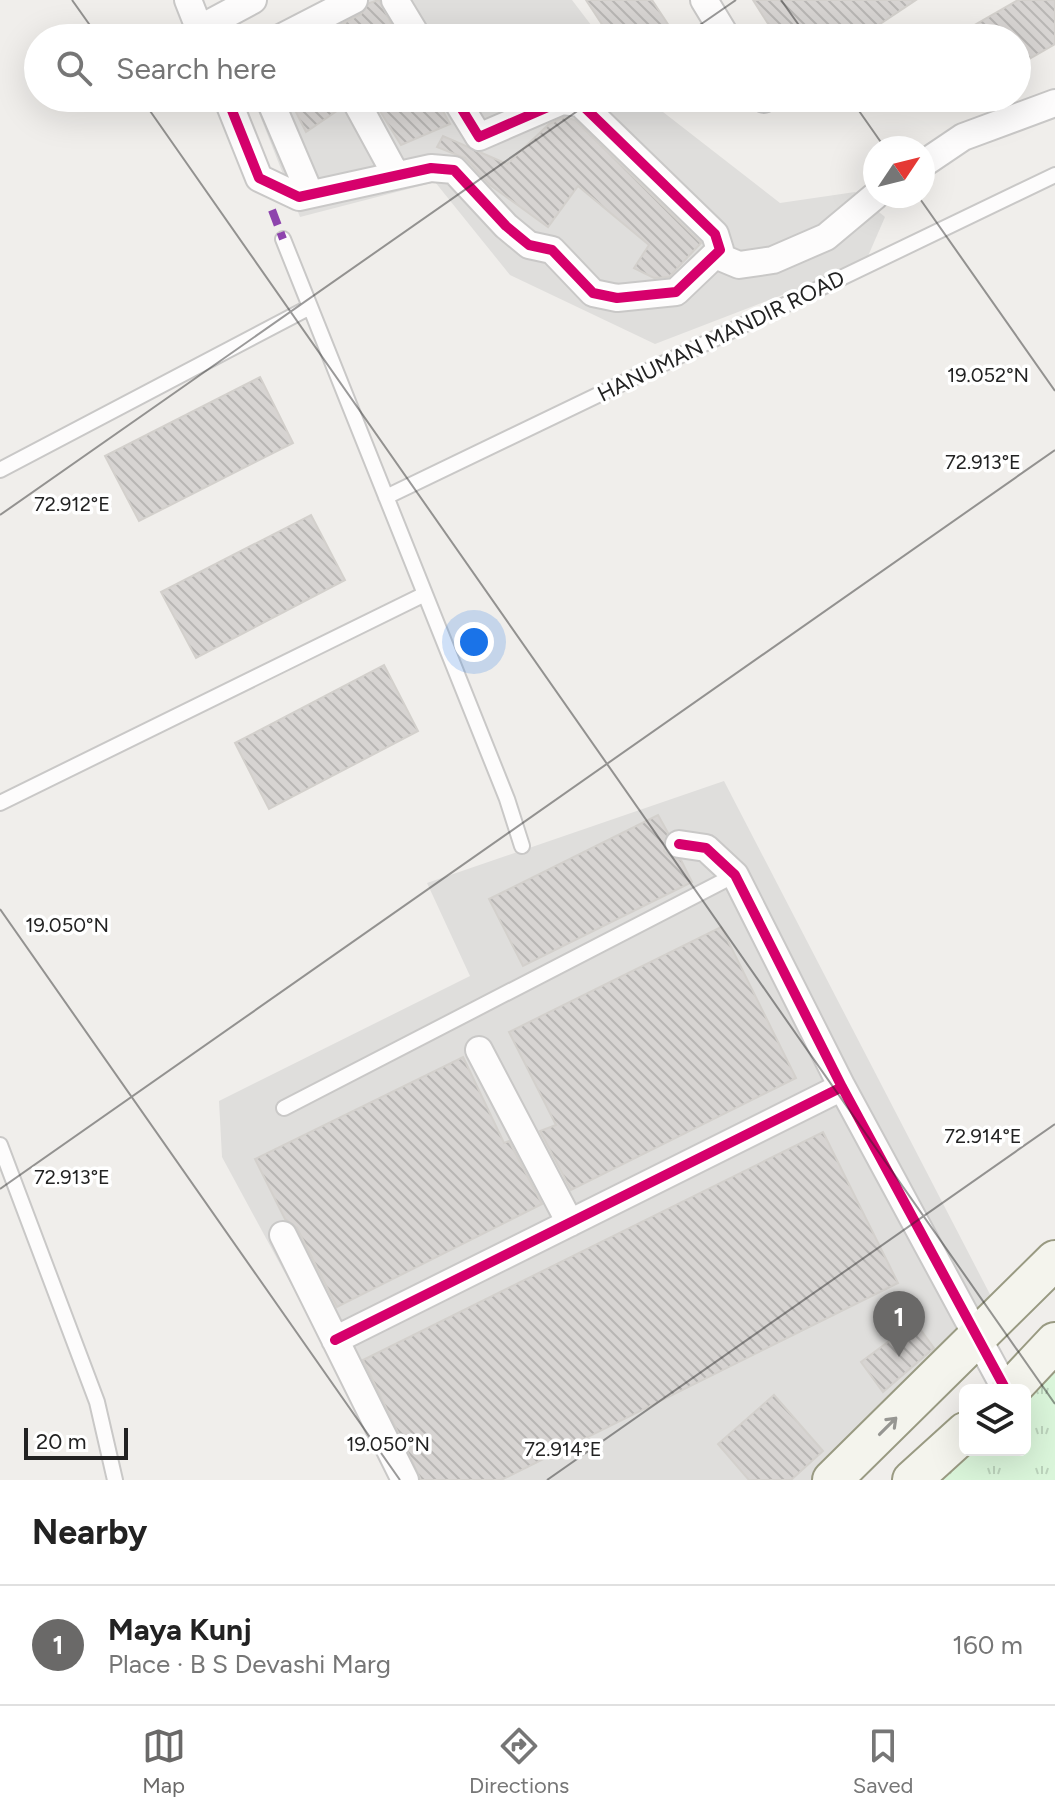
<!DOCTYPE html>
<meta charset="utf-8">
<style>
:root{--surface:#fff;--page:#f2f2f2;--text:#222;--muted:#767676;--line:#e0e0e0;--accent:#6a6968}
body{margin:0;font-family:Figtree,sans-serif;background:var(--page);color:var(--text)}
.controls{position:absolute;right:24px;bottom:24px;display:grid;overflow:hidden;border-radius:12px;box-shadow:0 8px 32px #0002}
.controls button{width:72px;height:72px;display:grid;place-items:center;padding:0;border:0;border-bottom:2px solid var(--line);background:var(--surface);color:var(--text);font:40px sans-serif}
.compass{position:absolute;left:863px;top:136px;width:72px;height:72px;border-radius:50%;background:var(--surface);box-shadow:0 8px 32px #0002;rotate:55deg}
.scale{position:absolute;left:24px;bottom:20px;width:104px;box-sizing:border-box;padding-left:8px;border:4px solid #222;border-top:0;font-size:22px;line-height:28px;white-space:nowrap;color:#222;-webkit-text-stroke:6px #fff;paint-order:stroke}
.you{position:absolute;left:474px;top:642px;width:28px;height:28px;margin:-20px;border:6px solid #fff;border-radius:50%;background:#1a73e8;box-shadow:0 0 0 12px #1a73e833}
.badge{display:grid;place-items:center;width:52px;height:52px;border-radius:50%;background:var(--accent);color:#fff;font-size:26px;font-weight:700}
.pin{position:absolute;translate:-50% -66px;filter:drop-shadow(0 2px 4px #0008)}
.pin::after{content:'';position:absolute;top:42px;width:28px;height:24px;background:inherit;clip-path:polygon(0 0,100% 0,50% 100%)}
.list{margin:0;padding:0;list-style:none}
h2{display:flex;justify-content:space-between;align-items:center;height:104px;margin:0;padding:0 32px;font-size:34px}
h2 small{font-size:26px;font-weight:400;color:var(--muted)}
.list li{display:grid;grid-template-columns:52px 1fr auto;gap:24px;align-items:center;box-sizing:border-box;height:120px;padding:0 32px;border-top:2px solid var(--line)}
.list b{display:block;font-size:30px;white-space:nowrap}
.list p{margin:0;font-size:26px;white-space:nowrap;color:var(--muted)}
.list em{font-size:26px;font-style:normal;color:var(--muted)}
.icon{flex:none;width:44px;height:44px;fill:none;stroke:currentColor;stroke-width:2;stroke-linecap:round;stroke-linejoin:round}
.map{position:relative;flex:none;width:1055px;height:1480px;overflow:hidden}
.search{position:absolute;background:var(--surface);box-shadow:0 8px 32px #0002;left:24px;right:24px;top:24px;height:88px;display:flex;align-items:center;gap:20px;box-sizing:border-box;padding:0 28px;border-radius:44px;color:var(--muted);font-size:30px}
.sheet{height:224px;background:var(--surface)}
nav{display:flex;justify-content:space-around;align-items:center;box-sizing:border-box;height:112px;border-top:2px solid var(--line);background:var(--surface);font-size:22px;color:var(--muted)}
nav a{display:grid;justify-items:center;gap:4px}
nav .on{color:var(--accent)}
.map>svg:first-child{display:block}
.residential{fill:#dfdedc}
.park{fill:url(#park-tufts)}
.building{fill:url(#building-back-hatch);stroke:#d3d0cc;stroke-width:2}
.lines{fill:none;stroke-linecap:round;stroke-linejoin:round}
.service-casing{stroke:#c9c8c7;stroke-width:18}
.minor-casing{stroke:#c9c8c7;stroke-width:30}
.secondary-casing{stroke:#999a82;stroke-width:42}
.service{stroke:#fdfcfc;stroke-width:14}
.minor{stroke:#fdfcfc;stroke-width:26}
.secondary{stroke:#f4f4ed;stroke-width:38}
.quiet{stroke:#8e44ad;stroke-width:8;stroke-dasharray:16 8;stroke-linecap:butt}
.cycleway-casing{stroke:#fff;stroke-width:15}
.cycleway{stroke:#d6006c;stroke-width:10}
.oneway{stroke:#969692}
.ticks{fill:none;stroke:#222;stroke-width:2;stroke-opacity:0.45}
.labels{text-anchor:middle;dominant-baseline:central;stroke-width:7;stroke-linejoin:round;paint-order:stroke}
.street-label{font-size:22px;fill:#222;stroke:#fff}
.ticks-label{font-size:20px;text-anchor:middle;fill:#222;stroke:#fff;stroke-width:7;stroke-linejoin:round;paint-order:stroke}
</style>
<div class="map">
<svg width="1055" height="1480" viewBox="0 0 1055 1480">
<defs>
<pattern id="park-tufts" width="24" height="20" patternUnits="userSpaceOnUse" patternTransform="scale(2)"><rect width="24" height="20" fill="#daf5da"/><path d="M3 7l-1-3M5 7V3M7 7l1-3M15 17l-1-3M17 17v-4M19 17l1-3" fill="none" stroke="#bbd2bb"/></pattern>
<pattern id="building-back-hatch" width="6" height="6" patternUnits="userSpaceOnUse" patternTransform="scale(2)"><rect width="6" height="6" fill="#d7d4d2"/><path d="M-1 5l2 2M0 0l6 6M5-1l2 2" fill="none" stroke="#b8b6b4"/></pattern>
</defs>
<rect width="100%" height="100%" fill="#f0eeeb"/>
<path class="residential" d="M322,0h250l29,38h-350z
M253,98h392l135,105 75,-11 30,25 -20,46 -210,81 -145,-69 -75,-93 -135,35z
M724,781l271,523 -171,176h-427l-175,-323 -3,-56 251,-125 -43,-93z"/>
<path class="park" d="M1055,1329v151h-128l38,-30h60v-60z"/>
<path class="building" d="M379,0l20,38h-84l46,-24 8,-11z
M586,0h66l25,38h-66z
M753,0h163l-57,38h-82z
M1018,0h37v44l-38,22v-28h-65z
M289,98h49l3,10 -35,24z
M372,98h64l14,26 -49,21z
M564,117l11,3 126,123 -32,34 -15,1 -20,-10 15,-23 -71,-59 -30,41 -58,-42 -25,-27 -28,-11 6,-11 64,28 42,-40z
M260,377l33,66 -154,78 -34,-65z
M311,515l34,65 -149,78 -35,-66z
M384,665l34,66 -149,78 -34,-66z
M658,815l10,18 -4,18 6,6 11,3 11,22 -169,84 -34,-67z
M721,927l75,151 -225,112 -31,-59 16,-6 -47,-93z
M463,1057l41,86 5,-2 33,63 -205,103 -40,-79 -12,-9 -30,-60z
M823,1132l75,151 -397,197h-80l-58,-120z
M915,1322l19,26 -51,44 -22,-30z
M774,1395l49,56 -32,29h-42l-31,-36z"/>
<g class="lines">
<defs>
<path id="service" d="M283,239l224,560 15,47
M0,470l310,-163
M386,497l669,-322
M0,803l425,-209
M284,1108l451,-233
M0,1145l97,257 18,78"/>
<path id="minor" d="M188,0l15,38
M395,0l23,38
M704,0l23,38
M199,29l54,-29
M280,38l74,-38
M227,98l32,80 40,19 132,-29 23,2 52,56 23,19 23,5 41,43 24,5 59,-6 44,-42 -5,-16 -135,-131 -18,-2 -83,36 -24,-39
M269,98l41,96
M354,98l42,77
M764,98v1
M923,164l40,-27 92,-34
M715,255l24,10 34,-5 53,-23 49,-41
M679,844l27,4 29,27 107,212 164,303
M479,1050l91,173
M283,1235l122,245
M335,1340l507,-253"/>
<path id="secondary" d="M1010,1390l45,-48
M832,1480l223,-220
M912,1480l53,-48"/>
</defs>
<use href="#service" class="service-casing"/>
<use href="#minor" class="minor-casing"/>
<use href="#secondary" class="secondary-casing"/>
<use href="#service" class="service"/>
<use href="#minor" class="minor"/>
<use href="#secondary" class="secondary"/>
<path class="quiet" d="M272,210l11,29"/>
<defs>
<path id="cycleway" d="M227,98l32,80 40,19 132,-29 23,2 52,56 23,19 23,5 41,43 24,5 59,-6 44,-42 -5,-16 -135,-131 -18,-2 -83,36 -24,-39
M679,844l27,4 29,27 107,212 164,303
M335,1340l507,-253"/>
</defs>
<use href="#cycleway" class="cycleway-casing"/>
<use href="#cycleway" class="cycleway"/>
</g>
<defs><path id="oneway-shaft" d="M-6 0H5M1.5-3L5.5 0L1.5 3" fill="none" stroke-width="1.6" stroke-linecap="round" stroke-linejoin="round" transform="scale(2)"/></defs>
<use class="oneway" href="#oneway-shaft" transform="translate(888 1426) rotate(-45)"/>
<path class="ticks" d="M72,0l27,38M781,0l27,38M681,38l55,-38M141,98l914,1306M850,98l35,50M918,196l137,195M0,515l596,-417M0,909l400,571M0,1189l1055,-739M547,1480l508,-356"/>
<g class="labels">
<g class="street-label">
<text transform="translate(721 336) rotate(-26)">HANUMAN MANDIR ROAD</text>
</g>
</g>
<g class="ticks-label">
<text x="988" y="382">19.052°N</text>
<text x="983" y="469">72.913°E</text>
<text x="72" y="511">72.912°E</text>
<text x="67" y="932">19.050°N</text>
<text x="983" y="1143">72.914°E</text>
<text x="72" y="1184">72.913°E</text>
<text x="388" y="1451">19.050°N</text>
<text x="563" y="1456">72.914°E</text>
</g>
</svg>
<div class="controls">
<button><svg class="icon" aria-label="layers" viewBox="0 0 24 24"><path d="M12 4l9 5-9 5-9-5zM3 14l9 5 9-5"/></svg></button>
</div>
<svg class="compass" viewBox="-18 -18 36 36"><path d="M0-13l5 13h-10z" fill="#e53935"/><path d="M0 13l5-13h-10z" fill="#767676"/></svg>
<div class="scale">20 m</div>
<div class="you"></div>
<div class="pin badge" style="left:899px;top:1357px">1</div>
<div class="search"><svg class="icon" aria-label="search" viewBox="0 0 24 24"><circle cx="10" cy="10" r="6"/><path d="M15 15l6 6"/></svg>Search here</div>
</div>
<section class="sheet">
<h2>Nearby<small></small></h2>
<ul class="list">
<li><span class="badge">1</span><div><b>Maya Kunj</b><p>Place · B S Devashi Marg</p></div><em>160 m</em></li>
</ul>
</section>
<nav>
<a class="on"><svg class="icon" aria-label="map" viewBox="0 0 24 24"><path d="M3 6l6-2 6 2 6-2v14l-6 2-6-2-6 2zM9 4v14M15 6v14"/></svg>Map</a>
<a><svg class="icon" aria-label="directions" viewBox="0 0 24 24"><path d="M12 3l9 9-9 9-9-9zM9 14v-3h6M13 9l2 2-2 2"/></svg>Directions</a>
<a><svg class="icon" aria-label="saved" viewBox="0 0 24 24"><path d="M7 4h10v16l-5-4-5 4z"/></svg>Saved</a>
</nav>
